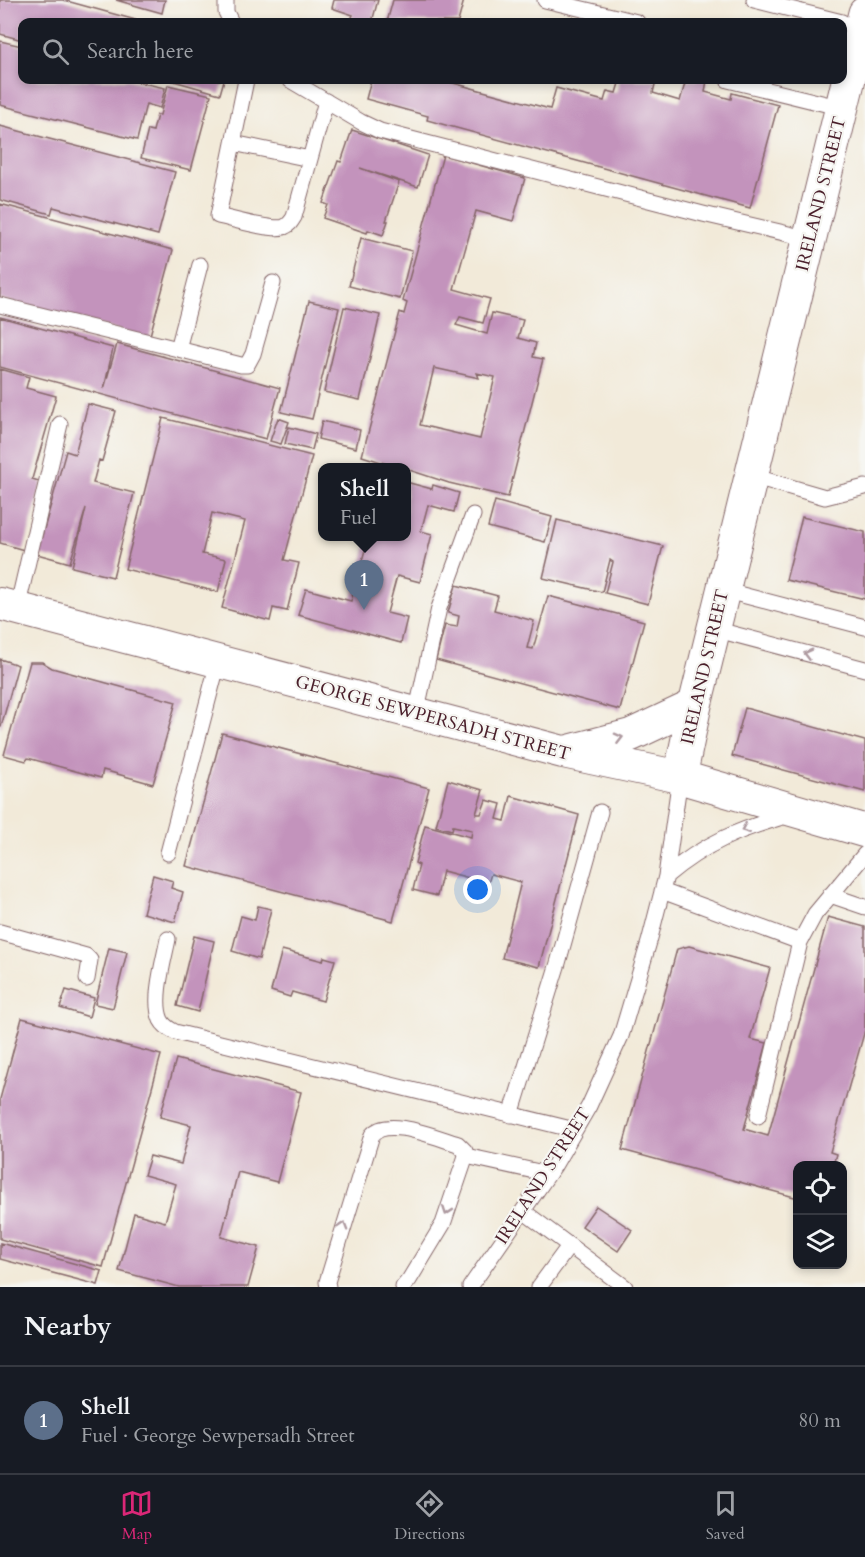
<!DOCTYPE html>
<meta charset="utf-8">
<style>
:root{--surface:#171b24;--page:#242831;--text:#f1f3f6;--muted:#9ea1a6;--line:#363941;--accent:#db2777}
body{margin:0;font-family:Cardo,serif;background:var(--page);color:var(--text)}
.controls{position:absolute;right:18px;bottom:18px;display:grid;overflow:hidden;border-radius:12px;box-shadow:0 3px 9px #0003}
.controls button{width:54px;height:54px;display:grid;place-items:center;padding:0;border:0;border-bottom:2px solid var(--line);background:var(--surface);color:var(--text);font:30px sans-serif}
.you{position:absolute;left:478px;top:890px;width:21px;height:21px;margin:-15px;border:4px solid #fff;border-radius:50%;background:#1a73e8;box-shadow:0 0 0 9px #1a73e833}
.badge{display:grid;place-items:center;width:39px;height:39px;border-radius:50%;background:var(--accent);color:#fff;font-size:20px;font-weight:700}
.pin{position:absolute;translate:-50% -50px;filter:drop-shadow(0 2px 3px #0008)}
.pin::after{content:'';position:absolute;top:32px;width:21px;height:18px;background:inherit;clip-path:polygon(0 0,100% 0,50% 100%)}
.popup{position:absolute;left:318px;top:463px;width:93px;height:78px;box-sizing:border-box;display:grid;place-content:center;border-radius:12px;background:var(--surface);filter:drop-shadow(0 2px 4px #0005);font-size:20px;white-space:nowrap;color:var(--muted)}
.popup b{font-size:22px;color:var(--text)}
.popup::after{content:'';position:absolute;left:50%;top:100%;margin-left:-12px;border:12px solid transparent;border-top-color:var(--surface)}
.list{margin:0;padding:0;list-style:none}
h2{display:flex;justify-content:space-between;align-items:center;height:78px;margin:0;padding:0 24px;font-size:26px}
h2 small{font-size:20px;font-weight:400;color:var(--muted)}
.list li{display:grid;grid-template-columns:39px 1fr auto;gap:18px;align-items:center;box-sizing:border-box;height:108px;padding:0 24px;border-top:2px solid var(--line)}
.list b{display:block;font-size:22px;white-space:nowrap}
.list p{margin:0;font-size:20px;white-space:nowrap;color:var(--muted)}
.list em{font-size:20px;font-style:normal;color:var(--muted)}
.icon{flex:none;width:33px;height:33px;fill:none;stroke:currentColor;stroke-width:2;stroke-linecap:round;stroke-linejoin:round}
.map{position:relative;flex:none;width:865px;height:1287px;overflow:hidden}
.search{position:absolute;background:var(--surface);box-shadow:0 3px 9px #0003;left:18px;right:18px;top:18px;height:66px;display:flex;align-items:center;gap:15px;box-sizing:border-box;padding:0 21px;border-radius:12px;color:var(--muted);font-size:22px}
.sheet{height:186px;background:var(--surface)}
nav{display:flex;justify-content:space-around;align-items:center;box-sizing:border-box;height:84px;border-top:2px solid var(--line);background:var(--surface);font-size:16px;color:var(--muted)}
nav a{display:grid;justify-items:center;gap:3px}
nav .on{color:var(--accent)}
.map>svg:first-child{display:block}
.building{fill:#c393bc;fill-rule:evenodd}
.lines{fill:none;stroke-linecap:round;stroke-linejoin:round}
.service-casing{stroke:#856668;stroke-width:17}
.minor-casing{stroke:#856668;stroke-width:34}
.tertiary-casing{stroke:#856668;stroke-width:35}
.service{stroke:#fff;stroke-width:15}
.minor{stroke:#fff;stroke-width:32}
.tertiary{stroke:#fff;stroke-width:33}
.oneway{stroke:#ae9aa0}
.labels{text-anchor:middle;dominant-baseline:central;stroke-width:4.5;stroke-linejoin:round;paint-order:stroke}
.street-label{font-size:18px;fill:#4a1f2b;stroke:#f6f6f2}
</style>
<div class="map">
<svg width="865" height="1287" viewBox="0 0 865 1287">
<rect width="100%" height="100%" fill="#f6f6f2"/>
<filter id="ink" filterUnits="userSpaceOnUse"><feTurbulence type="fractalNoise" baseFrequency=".0167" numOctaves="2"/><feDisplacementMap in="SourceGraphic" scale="12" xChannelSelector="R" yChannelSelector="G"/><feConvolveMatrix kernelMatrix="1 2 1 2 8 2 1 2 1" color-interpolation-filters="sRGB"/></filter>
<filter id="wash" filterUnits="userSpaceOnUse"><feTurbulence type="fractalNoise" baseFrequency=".008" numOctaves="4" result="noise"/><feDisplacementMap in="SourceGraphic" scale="24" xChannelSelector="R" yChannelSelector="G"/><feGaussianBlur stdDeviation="1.35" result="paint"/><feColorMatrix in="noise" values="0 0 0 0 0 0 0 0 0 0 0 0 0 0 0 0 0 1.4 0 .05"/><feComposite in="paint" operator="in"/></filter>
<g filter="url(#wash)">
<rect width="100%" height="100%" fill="#f2ead9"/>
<g id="blocks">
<path class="building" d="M0,0h63l80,22h-121v18l-22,-6z
M116,0h49l-3,13z
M334,0h44l-6,22h-22l3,-7 -21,-7z
M393,0h71l-6,22h-71z
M0,41l22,5v34h107l36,8 -5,20 -14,-4 -9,36 -137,-35z
M170,80h54l-4,14z
M371,80h71l108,29 6,-21 48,13 3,-10 9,2 4,-13h36l-3,13 27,8 6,-21h21l-2,12 26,7 1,-6 46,12 -28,103 -323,-88 1,-4 -62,-17z
M168,85l43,10 -20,75 -50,-12 7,-28 5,1 4,-16h3z
M0,126l175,46 -17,63 -105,-28 -2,7 -51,-14z
M352,130l76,25 -10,32 -58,-19 39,14 -13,39h2l-5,14 -15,-5 -1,3 -44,-15 5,-13 -5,-2 15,-42 3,1z
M443,155l82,23 -12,43 -37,-10 -22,78 36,10 -7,24 -23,-6 -4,8 31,9 5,-21 31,7 -5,18 18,5 -3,14 10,2 -35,138 -59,-14 -43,-14v-1h-6l-38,-12 38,-144 4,2 3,-11 -4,-2zM434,368l45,10 -2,-5 18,4 -15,62 -60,-14z
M0,204l173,46 -24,89 -149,-40z
M361,238l51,13 -12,48 -51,-13z
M309,301l30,7 -27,111 -31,-7z
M344,307l36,8 -20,85 -36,-8z
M0,317l113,31 -9,41 13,-45 163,44 -14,51 -266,-72z
M0,369l29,8 -3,11 30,8 -24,83 10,3 -18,68 -24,-7z
M88,404l28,7 -14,50 -3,-1 -6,23 41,10 -21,84 -41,-10 14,-59 -16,55 -33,-9 29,-103 9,3z
M163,418l149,38 -28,104 15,3 -12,48 -14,-3 -3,13 -48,-13 23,-87 -33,-8 -10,41 24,5 -8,33 -93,-23z
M278,418l11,4 -8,22 -11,-3z
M322,421l38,9 -4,18 -38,-9z
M289,427l27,7 -4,16 -27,-6z
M406,482l26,7 1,-4 26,8 -5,19 -26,-7 -7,26 11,3 -12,48 -23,-6 -10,37 20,5 -6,25 -103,-28 8,-26 45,12 17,-62 -9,-3h47z
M495,501l57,16 -7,25 -57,-15z
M802,517l63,15v67l-79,-19z
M557,520l106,26 -15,58 -43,-11 8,-31 -3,-2 -8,32 -59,-14z
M456,585l42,11 -4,14 40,11 -7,27 6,1 15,-53 96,25 -24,89 -184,-50 9,-35 12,2 2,-11 -11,-3z
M0,659l18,6 -17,62h-1z
M30,662h12l10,6 124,34 -23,82 -50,-14 -2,8 -73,-20 -2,3 -22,-6z
M745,708l120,33v51l-133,-36z
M222,733l207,55 -36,133 -207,-55z
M448,780l35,10 -7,24h5l5,-14 15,4 -4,15 8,2 6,-25 68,19 -40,152 -37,-9 19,-76 -30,-8 -3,9 -45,-12 -6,25 -24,-6 6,-25 -4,-2 10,-38 46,12 1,-7 -19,-4 -1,4 -16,-4z
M153,875l20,6 -2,7 12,4 -8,30 -32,-9z
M258,906l13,3 -12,50 -27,-8 9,-35 14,4z
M828,917l37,10v103l-35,122 6,2 -3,12h-35v32l-176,-48 55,-201 12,-3 81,22 -20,71 17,4 -23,86 24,7z
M194,936l20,5 -16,71 -21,-6z
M109,948l18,4 -14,56 -18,-4z
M282,950l41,11 1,-4 11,3 -12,41 -31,-9 -2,5 -19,-6z
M66,990l28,8 -5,19 -29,-9z
M22,1018l139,37 -58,212 -103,-28v-140z
M176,1059l125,33 -24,90 -39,-10 -17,65 38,10 -11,40h-69l-60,-16 15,-58 31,9 11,-38 -32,-9 6,-19 31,8 10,-39 -31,-8z
M596,1206l36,24 -14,21 -36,-25z
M0,1243l102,28 -4,14 -98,-26z"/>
</g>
</g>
<g filter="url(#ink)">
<use href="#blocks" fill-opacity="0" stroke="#856668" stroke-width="1.5"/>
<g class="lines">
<defs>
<path id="service" d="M226,0v12l5,10
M545,0l92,22
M754,0l88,22
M246,80l-28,136c14,3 54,15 66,11 5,-2 7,-5 10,-10l32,-116
M290,80l71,42 19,9 323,83 107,25
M728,80l114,28
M233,143l77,16
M0,305l178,44 22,-84
M178,349l63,16h6l6,-11 20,-71
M752,476l73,21 40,-10
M723,590l142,37
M17,609l43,-185
M714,629l151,40
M416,714l23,-106 34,-93
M168,853l50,-191
M666,876c39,-33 74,-47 123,-61
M662,891l138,51
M830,895l35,12
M0,932l86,24 4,4 -3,19
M168,939c-4,21 -16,61 -7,81 3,6 8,9 14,12l400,98
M511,1115l47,-152 42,-151
M758,1116l42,-174 15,-28 50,-60
M466,1156l82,18
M523,1211l102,76
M328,1287l-1,-5 45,-147c15,-19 65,3 86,9l7,7 1,5 -23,68 -34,56 -6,7
M470,1287l84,-121 35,-60 32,-70 28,-94 17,-66 14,-99
M539,1287l30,-41"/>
<path id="minor" d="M0,604l563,148 117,25
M569,751l62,-16 64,-30"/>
<path id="tertiary" d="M865,13l-170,692 -15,72 185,54"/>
</defs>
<use href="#service" class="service-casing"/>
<use href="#minor" class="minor-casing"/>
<use href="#tertiary" class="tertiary-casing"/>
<use href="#service" class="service"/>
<use href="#minor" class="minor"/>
<use href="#tertiary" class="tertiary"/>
</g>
<defs><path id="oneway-chevron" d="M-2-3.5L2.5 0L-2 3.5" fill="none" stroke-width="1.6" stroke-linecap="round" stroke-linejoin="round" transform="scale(1.5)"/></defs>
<g class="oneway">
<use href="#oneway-chevron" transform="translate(808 654) rotate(-165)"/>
<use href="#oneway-chevron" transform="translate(619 738) rotate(-14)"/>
<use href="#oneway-chevron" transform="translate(745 829) rotate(158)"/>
<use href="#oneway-chevron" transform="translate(447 1211) rotate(109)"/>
<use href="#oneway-chevron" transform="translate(343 1226) rotate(-73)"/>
</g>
</g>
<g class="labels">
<g class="street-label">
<text transform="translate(821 194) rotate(-76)">IRELAND STREET</text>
<text transform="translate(705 667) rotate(-77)">IRELAND STREET</text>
<text transform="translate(433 718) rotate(15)">GEORGE SEWPERSADH STREET</text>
<text transform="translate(543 1176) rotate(-57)">IRELAND STREET</text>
</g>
</g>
</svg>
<div class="controls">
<button><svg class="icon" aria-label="locate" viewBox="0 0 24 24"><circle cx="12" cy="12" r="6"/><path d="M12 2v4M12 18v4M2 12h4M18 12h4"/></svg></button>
<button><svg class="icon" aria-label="layers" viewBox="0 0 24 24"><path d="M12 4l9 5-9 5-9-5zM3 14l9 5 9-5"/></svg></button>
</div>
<div class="you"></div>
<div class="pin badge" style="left:364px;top:610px;background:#5c6f8a">1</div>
<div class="popup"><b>Shell</b>Fuel</div>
<div class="search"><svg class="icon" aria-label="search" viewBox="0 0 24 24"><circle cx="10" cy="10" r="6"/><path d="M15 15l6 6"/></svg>Search here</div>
</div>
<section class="sheet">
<h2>Nearby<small></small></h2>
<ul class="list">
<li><span class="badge" style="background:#5c6f8a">1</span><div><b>Shell</b><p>Fuel · George Sewpersadh Street</p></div><em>80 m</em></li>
</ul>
</section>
<nav>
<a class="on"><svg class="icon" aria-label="map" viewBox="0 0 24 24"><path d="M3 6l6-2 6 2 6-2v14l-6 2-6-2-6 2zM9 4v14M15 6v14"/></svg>Map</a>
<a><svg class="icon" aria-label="directions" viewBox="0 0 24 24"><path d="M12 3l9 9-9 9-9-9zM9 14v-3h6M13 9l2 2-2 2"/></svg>Directions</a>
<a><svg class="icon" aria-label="saved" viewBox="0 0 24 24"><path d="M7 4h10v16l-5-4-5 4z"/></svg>Saved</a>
</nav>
